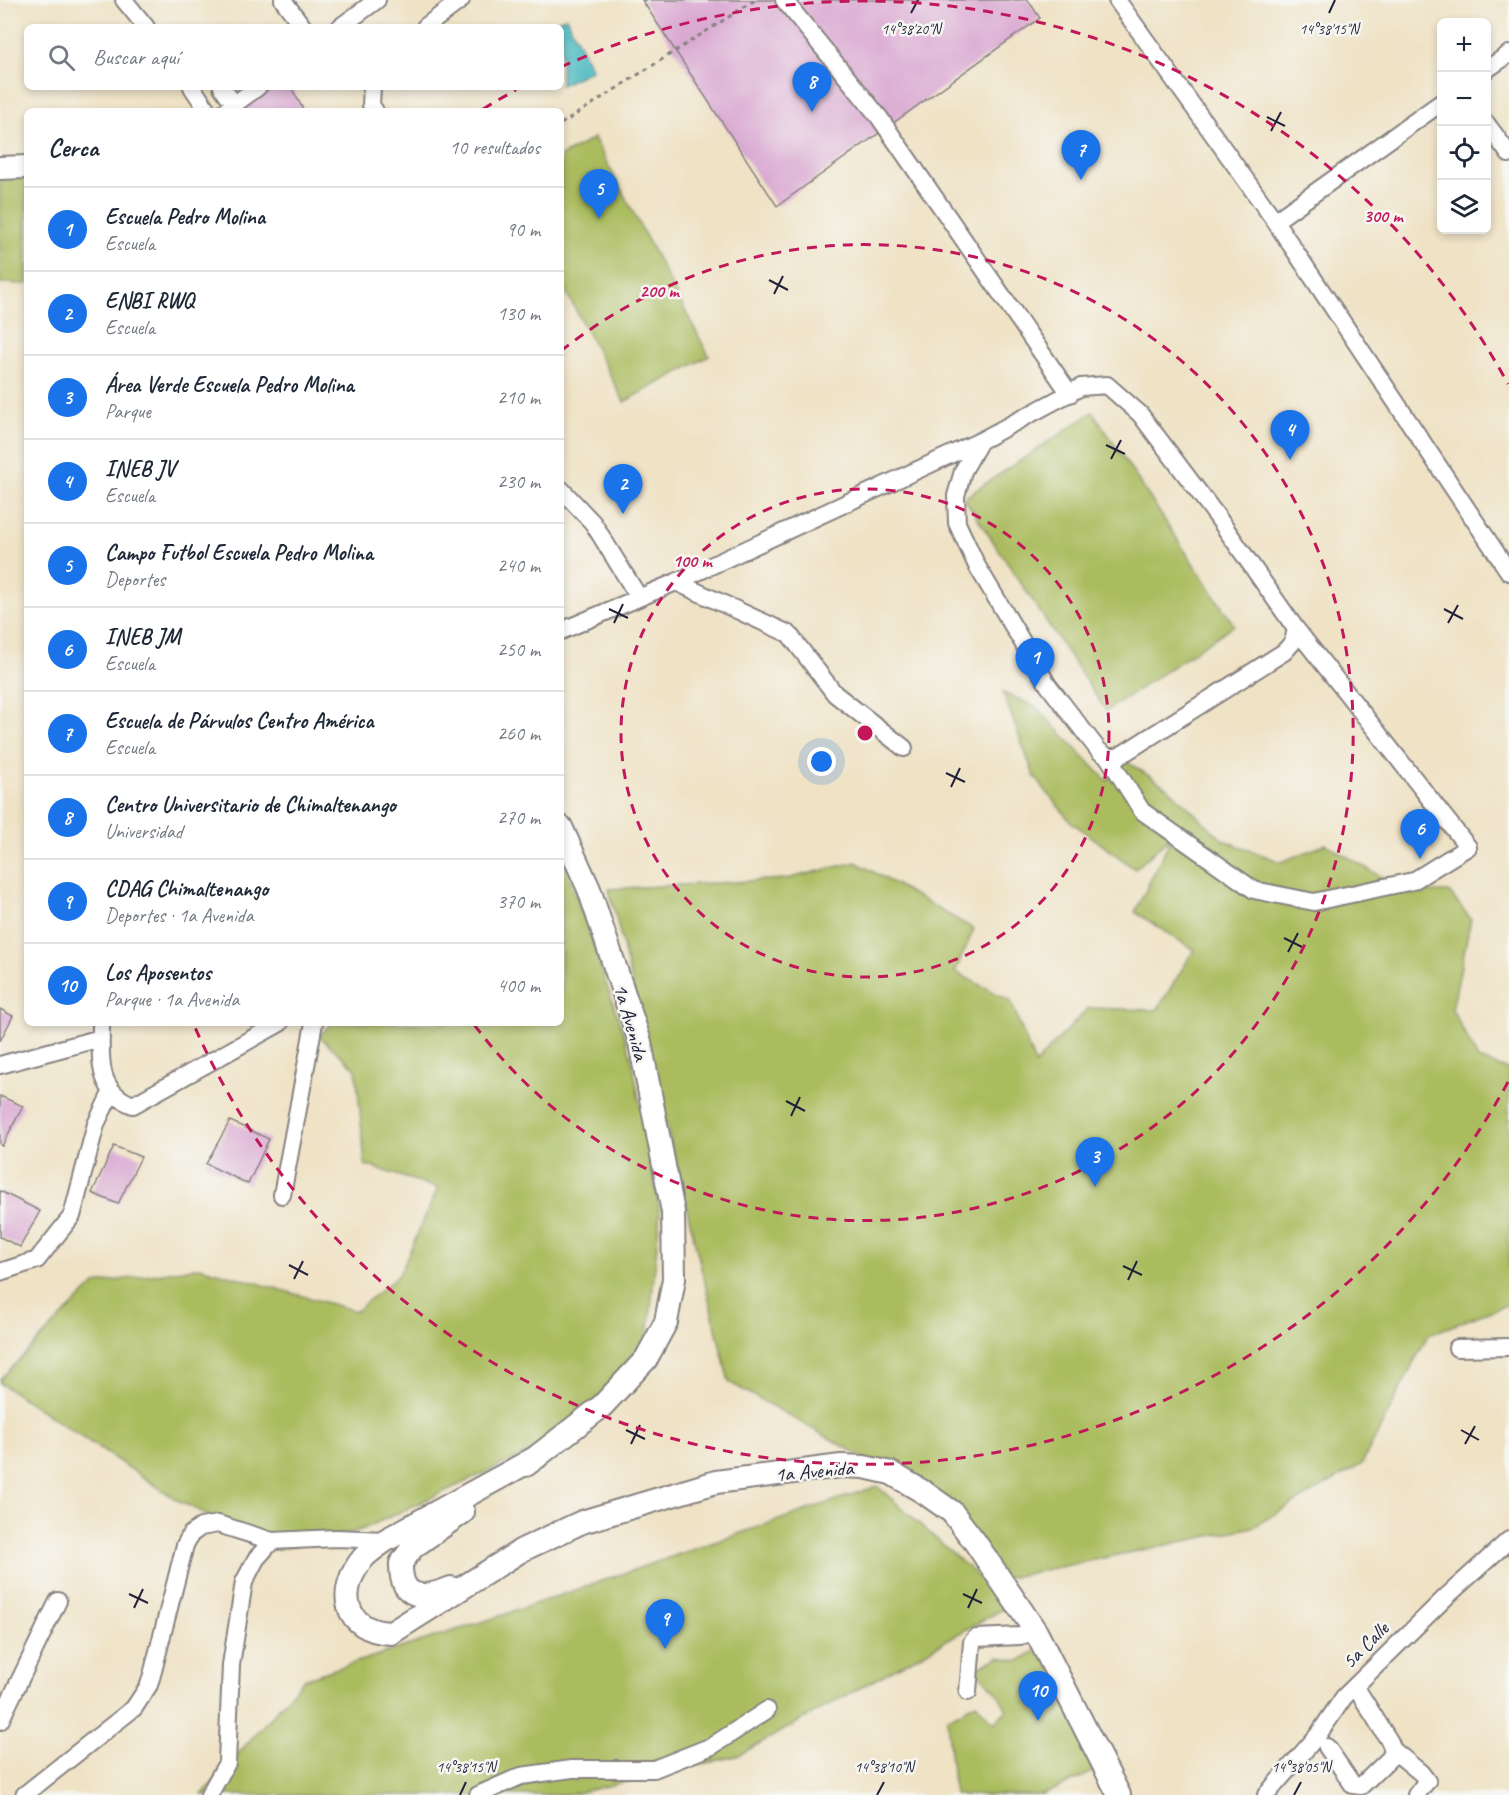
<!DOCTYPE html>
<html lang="es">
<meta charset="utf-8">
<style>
:root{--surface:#fff;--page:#f6f6f7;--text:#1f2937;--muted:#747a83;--line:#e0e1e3;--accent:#1a73e8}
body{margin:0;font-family:Caveat,sans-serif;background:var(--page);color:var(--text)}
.controls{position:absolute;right:18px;top:18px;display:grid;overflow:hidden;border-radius:9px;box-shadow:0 3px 9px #0003}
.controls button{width:54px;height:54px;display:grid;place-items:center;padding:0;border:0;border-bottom:2px solid var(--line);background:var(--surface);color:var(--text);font:30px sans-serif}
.you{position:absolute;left:822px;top:762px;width:21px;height:21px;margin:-15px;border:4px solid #fff;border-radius:50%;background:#1a73e8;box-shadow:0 0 0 9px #1a73e833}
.badge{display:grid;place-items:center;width:39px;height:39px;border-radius:50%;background:var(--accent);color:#fff;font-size:20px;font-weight:700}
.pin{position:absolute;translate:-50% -50px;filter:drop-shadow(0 2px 3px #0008)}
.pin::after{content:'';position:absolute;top:32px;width:21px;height:18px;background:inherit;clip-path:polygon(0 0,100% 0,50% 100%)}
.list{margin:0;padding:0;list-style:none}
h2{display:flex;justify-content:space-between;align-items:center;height:78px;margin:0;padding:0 24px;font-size:26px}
h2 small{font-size:20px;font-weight:400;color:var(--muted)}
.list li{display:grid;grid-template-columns:39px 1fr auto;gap:18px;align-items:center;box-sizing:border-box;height:84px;padding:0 24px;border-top:2px solid var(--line)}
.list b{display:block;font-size:22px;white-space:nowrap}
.list p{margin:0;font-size:20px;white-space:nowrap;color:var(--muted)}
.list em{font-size:20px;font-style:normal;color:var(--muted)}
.icon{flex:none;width:33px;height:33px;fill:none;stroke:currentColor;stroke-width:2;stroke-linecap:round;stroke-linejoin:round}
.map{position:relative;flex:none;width:1509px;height:1795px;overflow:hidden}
.search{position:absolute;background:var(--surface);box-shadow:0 3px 9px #0003;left:24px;top:24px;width:540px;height:66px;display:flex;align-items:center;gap:15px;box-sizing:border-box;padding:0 21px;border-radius:9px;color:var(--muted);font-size:22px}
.panel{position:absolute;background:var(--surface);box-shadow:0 3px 9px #0003;left:24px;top:108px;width:540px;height:918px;border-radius:9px}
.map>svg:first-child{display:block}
.green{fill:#abbc5f;stroke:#666f4d;stroke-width:1.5}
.water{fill:#4ab9bf;stroke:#366e7d;stroke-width:1.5}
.building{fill:#d9a7d1}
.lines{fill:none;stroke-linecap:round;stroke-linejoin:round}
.minor-casing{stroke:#888280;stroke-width:20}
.major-casing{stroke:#888280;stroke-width:26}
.path{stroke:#888280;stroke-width:3;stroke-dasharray:4.5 4.5;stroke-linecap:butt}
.minor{stroke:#fff;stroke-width:16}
.major{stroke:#fff;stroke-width:22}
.ticks{fill:none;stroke:#22223b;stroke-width:2}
.ring{fill:none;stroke:#c2185b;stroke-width:3;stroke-dasharray:10 8}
.labels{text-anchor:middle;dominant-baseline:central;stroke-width:5;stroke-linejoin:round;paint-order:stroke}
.street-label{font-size:21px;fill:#22223b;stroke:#f6f6f2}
.ticks-label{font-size:15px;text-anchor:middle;fill:#22223b;stroke:#f6f6f2;stroke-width:5;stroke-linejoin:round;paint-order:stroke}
.centre{fill:#c2185b;stroke:#f6f6f2;stroke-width:3}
.ring-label{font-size:18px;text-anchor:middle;font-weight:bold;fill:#c2185b;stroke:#f6f6f2;stroke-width:5;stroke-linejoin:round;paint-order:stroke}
</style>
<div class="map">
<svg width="1509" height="1795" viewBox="0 0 1509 1795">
<rect width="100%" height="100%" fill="#f6f6f2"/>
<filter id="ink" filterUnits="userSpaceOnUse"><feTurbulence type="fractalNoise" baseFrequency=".0167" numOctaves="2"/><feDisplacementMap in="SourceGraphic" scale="12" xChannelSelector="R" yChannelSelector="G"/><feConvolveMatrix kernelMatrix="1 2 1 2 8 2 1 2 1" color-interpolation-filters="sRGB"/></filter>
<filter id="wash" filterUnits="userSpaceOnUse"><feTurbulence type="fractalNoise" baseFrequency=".008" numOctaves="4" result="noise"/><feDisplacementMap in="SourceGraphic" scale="24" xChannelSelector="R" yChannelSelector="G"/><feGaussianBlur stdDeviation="1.35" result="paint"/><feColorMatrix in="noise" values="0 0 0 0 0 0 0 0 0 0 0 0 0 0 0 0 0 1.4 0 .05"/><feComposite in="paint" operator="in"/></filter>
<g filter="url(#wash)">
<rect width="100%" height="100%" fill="#efe2c5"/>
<path class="green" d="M594,138l115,218 -85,46 -63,-120v-126z
M0,175h27v109l-27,-1z
M1093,412l141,213 -128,86 -142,-213z
M1003,693l32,13 72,75 19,-20 42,27 55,52 58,22 45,-18 81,48h42l22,27 -19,90 26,50 31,11v234l-81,31 -66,129 -109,63 -251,52 -111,-106 -162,-91 -120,-493 177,-10 70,-17 118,67 -19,43 56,29 24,63 53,-56 69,2 37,-60 -59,-38 37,-76 -37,33 -65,-48 -36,-45z
M561,853l70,202 29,158 -14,146 -114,92 -171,79 -83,19 -99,-48 -179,-118v-4l95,-95 105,-17 156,44 43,-36 39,-87 -73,-23 -9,-96 -37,-33 13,-13h229z
M877,1486l133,119 -273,151 -169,39h-366l102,-116 190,-61z
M1041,1647l61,121 -59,27h-89l-7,-76 29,-16 18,20 13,-13 -10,-18 -22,-23 24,-12 20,4z"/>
<path class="water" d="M566,17l26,53 -31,15v-58h-16z"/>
<g id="blocks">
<path class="building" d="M642,0h386l12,18 -263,188z
M272,87h19l13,24h-67z
M0,1009l13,7 -13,25z
M0,1096l23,10 -21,40 -2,-1z
M230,1121l39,18 -21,45 -42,-20z
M114,1146l27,11 -23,47 -26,-11z
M0,1191l40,20 -20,36 -20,-10z"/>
</g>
</g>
<g filter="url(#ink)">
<use href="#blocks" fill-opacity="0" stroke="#888280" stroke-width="1.5"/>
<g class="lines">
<defs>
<path id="minor" d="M124,0l22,27
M283,0l20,27
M784,0l95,117 191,277
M1117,0l158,221 234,351
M340,27l37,-27
M425,27l36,-27
M1486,70l23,-16
M192,87l16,24
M222,87l12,17
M372,87l-1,18 4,6
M225,111l33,-24
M1486,123l23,31
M1275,221l167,-119
M561,489l32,34 45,73
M676,582l304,-141 101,-54 26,-2 33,29 76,101 80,114 -3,13 -9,10 -166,105h-10l-9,-6 -51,-66 -71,-119 -20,-43 -1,-27 7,-25 17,-30
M561,631l115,-49 113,52 46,60 69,54
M1108,757l34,54 112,79 60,12 99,-21 55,-34 -172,-218
M101,1023c0,33 -6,68 32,82l147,-82
M0,1065l101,-27
M282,1195l32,-172
M0,1272l37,-12 35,-44 24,-92 16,-33
M1457,1348l52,-1
M968,1692l4,-50 4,-4 44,-2 16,-4
M0,1721l58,-120
M1327,1747l26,38 8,1 29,-28 3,-8 -3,-8 -35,-56
M1393,1750l28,23 6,8 -11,14
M24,1795l110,-87 15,-23 4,-14 32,-126 6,-11 10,-7 17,-3 54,17 64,-3 50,2
M209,1795l18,-32 4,-98 13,-83 12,-23 16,-18
M478,1795l43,-19 51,-7h82l58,-23 55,-36
M1266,1795l52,-60 26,-38 103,-101 62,-56"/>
<path id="major" d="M0,168l27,-1
M537,1457l-151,83c-7,5 -16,11 -22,17 -29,34 -20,74 27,76l131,-83 60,-28 134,-40 125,-16 23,1 27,6 34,20 27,19 23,30 61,90 83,163
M526,1465l76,-59 44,-47 20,-37 8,-43 -1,-67 -33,-170 -51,-153 -28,-62
M451,1588c-27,11 -51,13 -50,-25l12,-16 50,-35"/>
</defs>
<use href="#minor" class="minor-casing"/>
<use href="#major" class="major-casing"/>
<path class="path" d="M561,124l194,-124"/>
<use href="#minor" class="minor"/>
<use href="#major" class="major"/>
</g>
</g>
<path class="ticks" d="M911,13l7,-13M1329,13l6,-13M1267,117l18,9M1271,131l10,-19M769,280l19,10M774,294l9,-18M1106,445l19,9M1111,459l10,-19M609,609l19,9M1444,609l19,10M614,623l9,-19M1448,623l10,-18M946,773l19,9M951,787l9,-19M1284,938l18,9M1288,952l10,-19M786,1101l19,10M791,1116l9,-19M289,1265l19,10M1123,1266l19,9M294,1279l9,-18M1128,1280l9,-19M626,1430l19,9M1461,1430l18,10M631,1444l9,-19M1465,1444l10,-18M129,1594l19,9M963,1594l19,9M134,1608l9,-19M968,1608l9,-19M460,1795l6,-13M877,1795l7,-13M1294,1795l7,-13"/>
<g class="ring">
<circle cx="865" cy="733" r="244"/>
<path d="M561 351A488 488 0 1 1 473 1023"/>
<path d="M1508 1082A732 732 0 0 1 194 1025M483 109A732 732 0 0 1 516 90M561 67A732 732 0 0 1 1508 384"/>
</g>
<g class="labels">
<g class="street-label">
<text transform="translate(631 1022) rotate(74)">1a Avenida</text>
<text transform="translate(814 1471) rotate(-5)">1a Avenida</text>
<text transform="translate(1365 1645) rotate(-45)">5a Calle</text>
</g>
</g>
<g class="ticks-label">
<text x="911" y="34">14°38'20"N</text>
<text x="1329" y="34">14°38'15"N</text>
<text x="466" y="1772">14°38'15"N</text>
<text x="884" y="1772">14°38'10"N</text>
<text x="1301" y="1772">14°38'05"N</text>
</g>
<circle cx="865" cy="733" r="9" class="centre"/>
<g class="ring-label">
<text x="1383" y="222">300 m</text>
<text x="659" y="297">200 m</text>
<text x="692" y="567">100 m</text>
</g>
</svg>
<div class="controls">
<button>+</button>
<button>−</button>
<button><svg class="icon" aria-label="locate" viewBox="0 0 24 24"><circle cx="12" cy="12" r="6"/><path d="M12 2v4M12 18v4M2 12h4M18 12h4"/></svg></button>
<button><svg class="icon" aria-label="layers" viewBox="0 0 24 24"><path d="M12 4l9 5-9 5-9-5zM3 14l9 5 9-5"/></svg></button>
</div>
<div class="you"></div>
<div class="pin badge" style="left:1035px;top:688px">1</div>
<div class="pin badge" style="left:623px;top:514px">2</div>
<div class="pin badge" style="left:1095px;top:1187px">3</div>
<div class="pin badge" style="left:1290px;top:460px">4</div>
<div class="pin badge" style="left:599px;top:219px">5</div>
<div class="pin badge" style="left:1420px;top:859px">6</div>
<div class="pin badge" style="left:1081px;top:180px">7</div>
<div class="pin badge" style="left:812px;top:112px">8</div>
<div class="pin badge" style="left:665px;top:1649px">9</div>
<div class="pin badge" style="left:1038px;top:1721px">10</div>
<div class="search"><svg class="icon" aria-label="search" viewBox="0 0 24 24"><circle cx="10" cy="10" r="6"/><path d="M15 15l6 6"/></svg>Buscar aquí</div>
<section class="panel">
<h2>Cerca<small>10 resultados</small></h2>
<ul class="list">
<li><span class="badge">1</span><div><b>Escuela Pedro Molina</b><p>Escuela</p></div><em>90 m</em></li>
<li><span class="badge">2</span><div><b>ENBI RWQ</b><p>Escuela</p></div><em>130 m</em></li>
<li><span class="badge">3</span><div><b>Área Verde Escuela Pedro Molina</b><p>Parque</p></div><em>210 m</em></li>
<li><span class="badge">4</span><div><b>INEB JV</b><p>Escuela</p></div><em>230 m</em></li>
<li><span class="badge">5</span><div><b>Campo Futbol Escuela Pedro Molina</b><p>Deportes</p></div><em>240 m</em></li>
<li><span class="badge">6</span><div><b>INEB JM</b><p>Escuela</p></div><em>250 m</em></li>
<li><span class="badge">7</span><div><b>Escuela de Párvulos Centro América</b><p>Escuela</p></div><em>260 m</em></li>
<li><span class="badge">8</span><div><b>Centro Universitario de Chimaltenango</b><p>Universidad</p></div><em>270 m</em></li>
<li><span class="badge">9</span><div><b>CDAG Chimaltenango</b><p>Deportes · 1a Avenida</p></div><em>370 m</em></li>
<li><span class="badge">10</span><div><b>Los Aposentos</b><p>Parque · 1a Avenida</p></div><em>400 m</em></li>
</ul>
</section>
</div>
